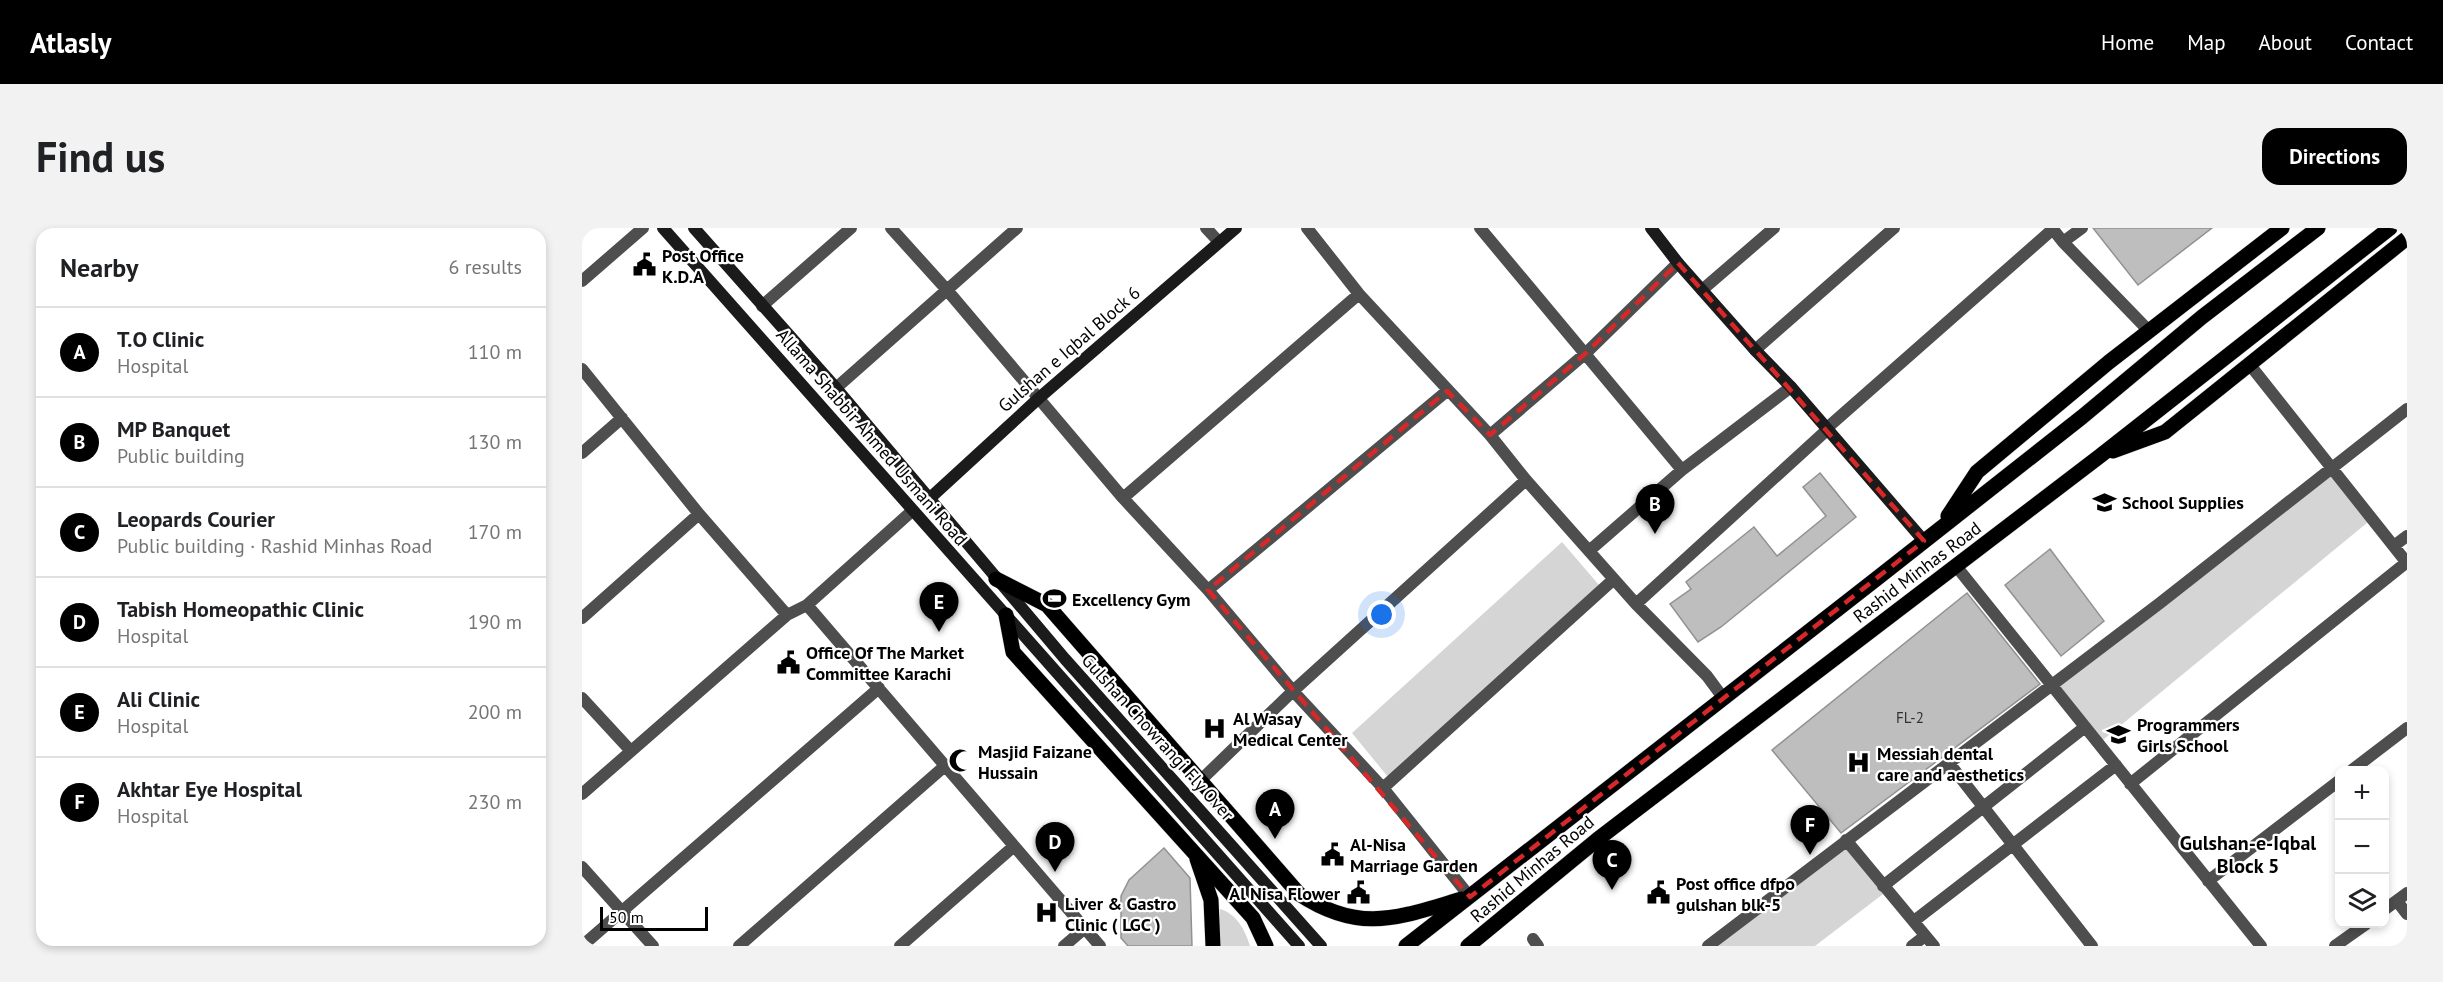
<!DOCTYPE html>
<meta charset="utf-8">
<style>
:root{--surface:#fff;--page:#f2f2f2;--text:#202124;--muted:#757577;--line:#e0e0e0;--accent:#000}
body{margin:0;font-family:"PT Sans",sans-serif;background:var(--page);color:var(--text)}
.controls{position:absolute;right:18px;bottom:18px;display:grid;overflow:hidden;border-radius:12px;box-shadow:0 3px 9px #0003}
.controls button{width:54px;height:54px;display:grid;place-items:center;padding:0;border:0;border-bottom:2px solid var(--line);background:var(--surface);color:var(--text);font:30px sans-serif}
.scale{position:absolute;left:18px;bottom:15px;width:108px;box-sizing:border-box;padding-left:6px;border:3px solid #000;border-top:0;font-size:16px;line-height:21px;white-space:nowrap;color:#000;-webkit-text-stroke:4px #fff;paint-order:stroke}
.you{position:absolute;left:800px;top:387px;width:21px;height:21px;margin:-15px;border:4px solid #fff;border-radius:50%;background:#1a73e8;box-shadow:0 0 0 9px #1a73e833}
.badge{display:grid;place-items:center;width:39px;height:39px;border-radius:50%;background:var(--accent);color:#fff;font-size:20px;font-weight:700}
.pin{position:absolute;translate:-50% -50px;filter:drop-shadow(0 2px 3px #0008)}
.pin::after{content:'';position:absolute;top:32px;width:21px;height:18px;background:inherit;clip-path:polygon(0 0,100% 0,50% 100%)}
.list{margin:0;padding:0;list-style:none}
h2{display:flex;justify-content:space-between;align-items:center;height:78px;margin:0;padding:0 24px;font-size:26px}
h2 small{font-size:20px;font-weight:400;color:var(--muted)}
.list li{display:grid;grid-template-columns:39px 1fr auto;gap:18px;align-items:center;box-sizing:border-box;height:90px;padding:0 24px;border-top:2px solid var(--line)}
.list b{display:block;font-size:22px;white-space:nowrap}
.list p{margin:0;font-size:20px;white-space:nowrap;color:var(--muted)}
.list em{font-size:20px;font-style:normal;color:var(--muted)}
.icon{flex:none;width:33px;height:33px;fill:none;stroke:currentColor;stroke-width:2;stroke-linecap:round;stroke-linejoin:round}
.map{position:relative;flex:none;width:1825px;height:718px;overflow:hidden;border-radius:18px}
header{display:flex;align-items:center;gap:36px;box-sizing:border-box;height:84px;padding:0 30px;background:var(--accent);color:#fff}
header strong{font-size:28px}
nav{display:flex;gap:33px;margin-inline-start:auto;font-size:21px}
.intro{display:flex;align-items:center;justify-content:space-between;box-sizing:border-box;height:144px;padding:0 36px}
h1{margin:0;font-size:42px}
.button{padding:15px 27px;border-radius:18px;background:var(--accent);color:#fff;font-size:21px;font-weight:700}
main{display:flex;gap:36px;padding:0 36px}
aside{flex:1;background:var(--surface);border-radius:18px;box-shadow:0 3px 9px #0003}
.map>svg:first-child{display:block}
.green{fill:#d5d5d5}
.building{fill:#bebebe;stroke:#929292;stroke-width:1.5}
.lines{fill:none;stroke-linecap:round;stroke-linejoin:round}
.primary-casing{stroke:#dbdbdb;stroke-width:16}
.street{stroke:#4e4e4e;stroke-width:12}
.secondary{stroke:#1b1b1b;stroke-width:12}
.primary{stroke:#000;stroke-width:15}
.marked{fill:none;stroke:#d62828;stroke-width:4.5;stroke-dasharray:12 8;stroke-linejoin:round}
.labels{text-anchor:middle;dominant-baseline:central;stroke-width:4.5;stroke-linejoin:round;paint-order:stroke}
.number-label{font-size:15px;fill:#303030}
.poi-label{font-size:18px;font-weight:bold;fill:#000;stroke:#fff;text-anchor:start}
.street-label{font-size:18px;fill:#000;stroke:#fff}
.neighbourhood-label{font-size:20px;font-weight:bold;fill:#000;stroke:#fff}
</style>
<header>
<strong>Atlasly</strong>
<nav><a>Home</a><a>Map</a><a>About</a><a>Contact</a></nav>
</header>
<div class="intro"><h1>Find us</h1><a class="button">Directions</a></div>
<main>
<aside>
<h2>Nearby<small>6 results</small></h2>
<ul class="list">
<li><span class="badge">A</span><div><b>T.O Clinic</b><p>Hospital</p></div><em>110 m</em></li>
<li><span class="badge">B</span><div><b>MP Banquet</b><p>Public building</p></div><em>130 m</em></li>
<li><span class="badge">C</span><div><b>Leopards Courier</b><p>Public building · Rashid Minhas Road</p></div><em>170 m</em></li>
<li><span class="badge">D</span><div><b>Tabish Homeopathic Clinic</b><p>Hospital</p></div><em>190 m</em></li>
<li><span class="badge">E</span><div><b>Ali Clinic</b><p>Hospital</p></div><em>200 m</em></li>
<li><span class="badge">F</span><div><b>Akhtar Eye Hospital</b><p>Hospital</p></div><em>230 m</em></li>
</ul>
</aside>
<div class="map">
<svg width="1825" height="718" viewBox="0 0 1825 718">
<rect width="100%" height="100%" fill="#fff"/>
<path class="green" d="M1751,239l40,51 -275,226 -49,-61z
M980,314l37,43 -211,192 -36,-44z
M1264,611l41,52 -72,55h-107z
M638,681c17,5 25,21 30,37h-31z"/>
<path class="building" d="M1511,0h119l-74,57z
M1238,245l36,44 -135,110 -23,15 -28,-38 21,-15 -5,-7 68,-55 23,29 49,-40 -23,-29z
M1468,321l54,72 -43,35 -56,-71z
M1385,365l73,91 -199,149 -69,-83z
M582,620l26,30 2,68h-64l-7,-8v-42l8,-16z"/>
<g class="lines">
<defs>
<path id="primary" d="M1531,223l52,-19 242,-194
M1366,288l29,-44 132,-110 173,-134
M414,351l51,26 252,289c61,40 98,24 163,5
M424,387l7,37 240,266 13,28
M615,631l14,41 2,46
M824,718l474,-370 202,-159 120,-100 116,-89
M886,718l130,-107 502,-383 290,-228"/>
</defs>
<use href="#primary" class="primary-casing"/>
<path class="street" d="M309,0l56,62 176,208 85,92 85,101 90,97 87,109
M624,0l13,14
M725,0l52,66 131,141 36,45 110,124 71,72 17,23
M898,0l202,242
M1470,0l11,14 86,89
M1481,14l19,-14
M0,53l61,-53
M1120,62l72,-62
M180,78l89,-78
M1173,122l139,-122
M1668,137l157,198
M0,141l117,145 88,101
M254,160l181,-160
M1245,200l226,-199
M908,207l96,-82 92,-90
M0,225l40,-35
M541,270l236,-204
M1813,317l12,-9
M1007,323l93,-81 109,-83
M1374,338l305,380
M626,362l239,-199
M1054,376l192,-175
M225,377l293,341
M0,390l117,-104
M0,470l48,52
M1367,535l143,183
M1770,542l55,-42
M619,552l92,-89 233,-211
M1548,556l277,-222
M801,560l231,-209
M0,566l205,-179 20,-10 105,-94
M1264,612l88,106
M0,639l71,79
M1626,653l132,-101
M1301,658l202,-159
M1815,673l10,13
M1802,682l23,-17
M1332,693l202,-156
M951,711l5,7
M0,718l297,-258
M157,718l207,-181
M318,718l113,-99
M482,718l21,-18
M1126,718l452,-343 247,-194
M1330,718l13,-10
M1753,718l31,-22"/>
<path class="secondary" d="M81,0l636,718
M112,0l142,160 229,271 256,287
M1069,0l27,35 77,87 36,37 133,154
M347,271l110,-101 197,-170"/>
<use href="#primary" class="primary"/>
</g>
<path class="marked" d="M1096,35l246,278 -454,356 -262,-307 239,-199 43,44 96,-82z"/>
<defs>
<symbol id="civic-bare" viewBox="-9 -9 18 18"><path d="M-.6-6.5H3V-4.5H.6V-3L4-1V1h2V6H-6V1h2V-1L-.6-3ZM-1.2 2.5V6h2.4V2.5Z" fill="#000" stroke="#fff" stroke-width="2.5" paint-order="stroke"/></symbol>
<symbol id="school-bare" viewBox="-9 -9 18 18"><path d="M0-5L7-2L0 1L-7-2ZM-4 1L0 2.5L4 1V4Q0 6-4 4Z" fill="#000" stroke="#fff" stroke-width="2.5" paint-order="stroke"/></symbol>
<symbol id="stadium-bare" viewBox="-9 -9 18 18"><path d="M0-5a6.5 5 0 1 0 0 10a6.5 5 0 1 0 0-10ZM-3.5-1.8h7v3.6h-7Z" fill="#000" stroke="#fff" stroke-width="2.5" paint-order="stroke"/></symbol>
<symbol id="hospital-bare" viewBox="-9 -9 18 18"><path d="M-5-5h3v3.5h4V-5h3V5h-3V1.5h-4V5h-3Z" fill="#000" stroke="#fff" stroke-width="2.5" paint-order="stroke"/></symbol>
<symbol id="mosque-bare" viewBox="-9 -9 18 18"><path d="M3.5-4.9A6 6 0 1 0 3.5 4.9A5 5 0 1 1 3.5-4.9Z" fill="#000" stroke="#fff" stroke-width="2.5" paint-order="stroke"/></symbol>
</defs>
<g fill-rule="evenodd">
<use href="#civic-bare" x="46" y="20" width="33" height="33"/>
<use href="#school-bare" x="1506" y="258" width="33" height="33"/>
<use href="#stadium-bare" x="456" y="354" width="33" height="33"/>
<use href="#civic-bare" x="190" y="418" width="33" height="33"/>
<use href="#hospital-bare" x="616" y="484" width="33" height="33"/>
<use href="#school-bare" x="1520" y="490" width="33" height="33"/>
<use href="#mosque-bare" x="362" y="516" width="33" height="33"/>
<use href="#hospital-bare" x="1260" y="518" width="33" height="33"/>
<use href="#civic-bare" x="734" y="610" width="33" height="33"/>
<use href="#civic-bare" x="760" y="648" width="33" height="33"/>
<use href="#civic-bare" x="1060" y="648" width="33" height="33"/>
<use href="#hospital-bare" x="448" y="668" width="33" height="33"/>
</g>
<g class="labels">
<g class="number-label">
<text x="1328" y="489">FL-2</text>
</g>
<g class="poi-label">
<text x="80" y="27">Post Office<tspan x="80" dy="21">K.D.A</tspan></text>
<text x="1540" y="274">School Supplies</text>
<text x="490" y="371">Excellency Gym</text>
<text x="224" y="424">Office Of The Market<tspan x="224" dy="21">Committee Karachi</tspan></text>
<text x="651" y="490">Al Wasay<tspan x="651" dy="21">Medical Center</tspan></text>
<text x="1555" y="496">Programmers<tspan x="1555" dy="21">Girls School</tspan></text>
<text x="396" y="523">Masjid Faizane<tspan x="396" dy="21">Hussain</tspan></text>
<text x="1295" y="525">Messiah dental<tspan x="1295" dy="21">care and aesthetics</tspan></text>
<text x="768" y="616">Al-Nisa<tspan x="768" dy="21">Marriage Garden</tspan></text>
<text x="1094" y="655">Post office dfpo<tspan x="1094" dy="21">gulshan blk-5</tspan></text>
<text x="758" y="665" text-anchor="end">Al Nisa Flower</text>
<text x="483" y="675">Liver &amp; Gastro<tspan x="483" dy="21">Clinic ( LGC )</tspan></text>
</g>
<g class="street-label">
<text transform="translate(487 121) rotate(-41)">Gulshan e Iqbal Block 6</text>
<text transform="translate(290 209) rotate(49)">Allama Shabbir Ahmed Usmani Road</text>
<text transform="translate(1335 344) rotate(-37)">Rashid Minhas Road</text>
<text transform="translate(576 509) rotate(48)">Gulshan Chowrangi Fly Over</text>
<text transform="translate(950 641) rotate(-40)">Rashid Minhas Road</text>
</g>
<g class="neighbourhood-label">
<text x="1666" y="615">Gulshan-e-Iqbal<tspan x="1666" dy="23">Block 5</tspan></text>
</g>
</g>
</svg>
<div class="controls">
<button>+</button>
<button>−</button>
<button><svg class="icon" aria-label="layers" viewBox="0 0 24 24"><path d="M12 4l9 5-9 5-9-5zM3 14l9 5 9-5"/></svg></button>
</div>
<div class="scale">50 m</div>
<div class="you"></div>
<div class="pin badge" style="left:693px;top:611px">A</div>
<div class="pin badge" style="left:1073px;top:306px">B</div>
<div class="pin badge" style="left:1030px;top:662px">C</div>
<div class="pin badge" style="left:473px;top:644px">D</div>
<div class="pin badge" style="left:357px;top:404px">E</div>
<div class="pin badge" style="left:1228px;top:627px">F</div>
</div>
</main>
